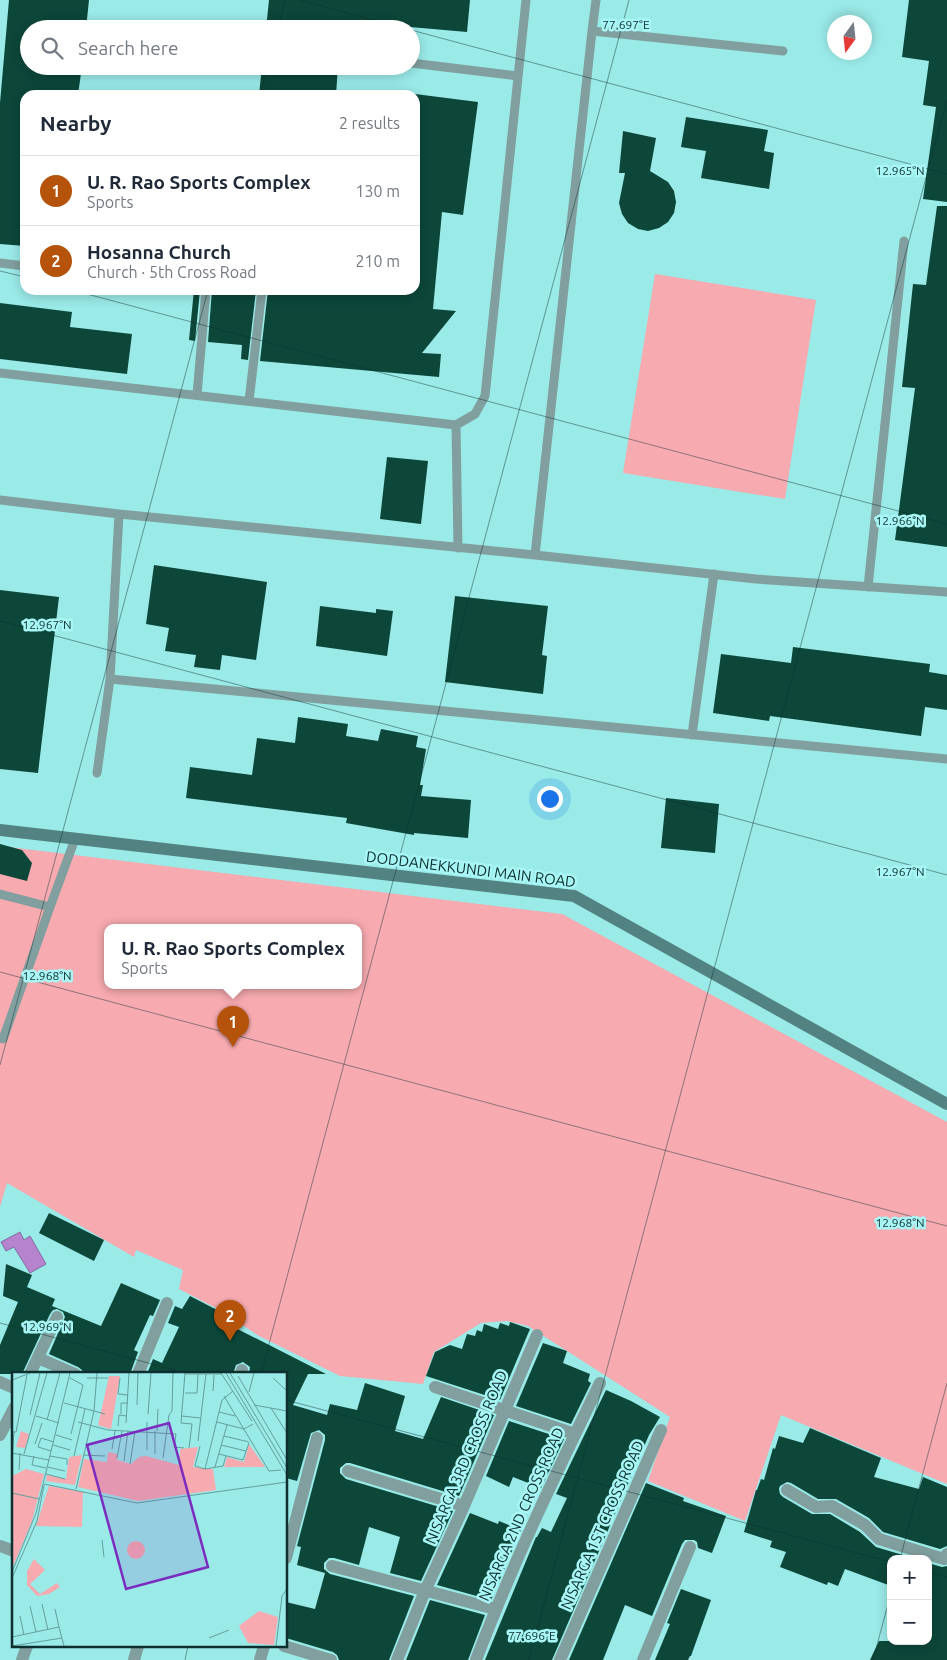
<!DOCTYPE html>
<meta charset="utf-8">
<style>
:root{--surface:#fff;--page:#f2f2f3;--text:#1f2937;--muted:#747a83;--line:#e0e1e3;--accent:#b45309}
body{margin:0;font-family:Ubuntu,sans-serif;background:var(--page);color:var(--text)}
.controls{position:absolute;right:15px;bottom:15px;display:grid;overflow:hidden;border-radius:10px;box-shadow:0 2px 12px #0003}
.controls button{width:45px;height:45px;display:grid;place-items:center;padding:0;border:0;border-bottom:1px solid var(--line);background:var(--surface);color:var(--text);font:25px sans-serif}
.compass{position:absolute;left:827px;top:15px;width:45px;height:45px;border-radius:50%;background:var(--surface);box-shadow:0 2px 12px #0003;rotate:195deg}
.you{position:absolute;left:549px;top:798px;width:18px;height:18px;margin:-12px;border:4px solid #fff;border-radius:50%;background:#1a73e8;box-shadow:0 0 0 8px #1a73e833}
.badge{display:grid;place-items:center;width:32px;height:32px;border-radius:50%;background:var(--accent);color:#fff;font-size:16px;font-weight:700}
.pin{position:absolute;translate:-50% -41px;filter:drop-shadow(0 1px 2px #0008)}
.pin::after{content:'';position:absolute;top:26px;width:18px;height:15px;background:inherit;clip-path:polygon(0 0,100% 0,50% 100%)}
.popup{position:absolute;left:104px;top:924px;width:258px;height:65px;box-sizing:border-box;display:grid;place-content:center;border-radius:10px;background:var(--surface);filter:drop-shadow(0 1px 4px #0005);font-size:16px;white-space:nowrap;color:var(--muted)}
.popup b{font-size:19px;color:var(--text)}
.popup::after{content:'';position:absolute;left:50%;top:100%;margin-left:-10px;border:10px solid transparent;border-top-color:var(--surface)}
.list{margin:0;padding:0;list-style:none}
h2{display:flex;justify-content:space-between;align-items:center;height:65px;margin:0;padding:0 20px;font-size:21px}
h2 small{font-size:16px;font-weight:400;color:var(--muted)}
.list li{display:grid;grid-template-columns:32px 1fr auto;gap:15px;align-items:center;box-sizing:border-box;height:70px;padding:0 20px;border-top:1px solid var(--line)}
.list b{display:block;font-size:19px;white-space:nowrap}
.list p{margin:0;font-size:16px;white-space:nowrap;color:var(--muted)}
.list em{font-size:16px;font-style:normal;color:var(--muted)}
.icon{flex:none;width:28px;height:28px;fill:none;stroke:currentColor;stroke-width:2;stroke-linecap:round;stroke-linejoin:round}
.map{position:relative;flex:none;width:947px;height:1660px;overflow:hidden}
.search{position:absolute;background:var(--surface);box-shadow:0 2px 12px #0003;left:20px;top:20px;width:400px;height:55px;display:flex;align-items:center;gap:12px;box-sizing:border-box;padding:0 18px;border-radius:28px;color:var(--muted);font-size:19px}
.panel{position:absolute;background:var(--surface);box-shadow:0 2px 12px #0003;left:20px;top:90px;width:400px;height:205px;border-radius:15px}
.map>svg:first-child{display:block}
.green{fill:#f7aab0;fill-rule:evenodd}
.water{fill:#b684cf;stroke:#836a9f}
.building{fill:#0c473a}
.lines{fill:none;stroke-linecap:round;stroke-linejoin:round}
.lane{stroke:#809f9e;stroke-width:9}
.street{stroke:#809f9e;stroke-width:12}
.secondary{stroke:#528382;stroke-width:12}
.ticks{fill:none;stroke:#0d2f2f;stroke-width:1;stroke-opacity:0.45}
.labels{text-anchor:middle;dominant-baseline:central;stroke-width:5;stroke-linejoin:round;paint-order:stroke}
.street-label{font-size:15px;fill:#0d2f2f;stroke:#a8f7f6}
.inset-road{fill:none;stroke:#629f9e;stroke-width:1}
.view{fill:#7b2cbf;fill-opacity:0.15;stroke:#7b2cbf;stroke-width:2.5}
.inset-edge{fill:none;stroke:#0d2f2f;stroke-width:2.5}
.ticks-label{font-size:12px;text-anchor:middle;fill:#0d2f2f;stroke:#a8f7f6;stroke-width:5;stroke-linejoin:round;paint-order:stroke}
</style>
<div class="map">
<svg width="947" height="1660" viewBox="0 0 947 1660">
<rect width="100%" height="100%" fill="#9aeae8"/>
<path class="green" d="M655,274l161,26 -31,199 -162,-26z
M0,846l562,68 385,208v362l-166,-69 -36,106 -97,-40 22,-64 -142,-91 -21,-5 -26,2 -47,29 -11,32 -83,-8 -81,-40 -41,-27 -39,-20 4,-19 -47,-20 -2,7 -127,-74 -7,24zM108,928h250v58h-250z"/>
<path class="water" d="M20,1232l4,8 6,-4 16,28 -16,9 -16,-26 -8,4 -5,-9z"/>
<path class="building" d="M9,0h80l-3,29h-57v37h53l-4,29h-53v151l-25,-2v-141z
M269,0h201l-3,32 -125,-11v8h-76z
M909,0h38v202l-24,-3 13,-92 -13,-2 6,-44 -27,-4z
M262,66h76l-2,29h-77z
M415,94l63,8 -15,113 -21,-3 -9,97 23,2 -34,42 19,1 -2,23 -179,-16 8,-71h147v-47l4,-35h-4z
M686,117l82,13 -4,21 10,2 -5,36 -68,-11 5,-27 -25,-4z
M623,131l33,7 -6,33 18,11 6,9 2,11 -2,11 -6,9 -9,6 -11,3 -10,-2 -10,-6 -6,-9 -3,-11 6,-30h-6z
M937,206h10v341l-52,-7 20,-152 -13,-1 11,-103 13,1z
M194,290h6l-5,51 -6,-1z
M212,290h44l-8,70 -7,-1 1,-14 -34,-3z
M0,303l72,9 -2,15 62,7 -5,40 -127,-15z
M387,457l41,4 -7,63 -41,-5z
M154,565l113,17 -11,78 -34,-5 -2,15 -26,-3 2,-12 -31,-4 4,-23 -23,-4z
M0,590l59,7 -21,176 -38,-4z
M455,596l93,10 -6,49 5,1 -4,38 -98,-12z
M320,606l56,7v-4l17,2 -6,45 -71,-10z
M793,647l137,17 -1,8 18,3v35l-22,-3 -4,29 -151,-20 -1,5 -56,-8 8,-59 70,9z
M298,717l50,7 -2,12 32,5 3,-12 37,7 -2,11 10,2 -6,36h3l-2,11 50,4 -3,38 -54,-5v2l-68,-12 1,-5 -161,-20 4,-31 62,8 5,-37 38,5z
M666,798l53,6 -4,49 -54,-5z
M0,844l22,6 10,13 -5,18 -27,-7z
M49,1213l55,27 -10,21 -55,-28z
M6,1264l26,11 -5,12 28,12 -3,7 49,20 20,-43 39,17 -7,16 -3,-1 -16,35 4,2 -8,22h-47l-1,-4 -4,-3 -29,-13 16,-37 -2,-5 -6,-3 -4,1 -3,4 -28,60h-22v-29l18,-43 -15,-6z
M190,1296l27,14 -3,7 112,57h-18l-15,31 34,10 3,-11 27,6 8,-27 40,13 -10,35 28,8 18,-42 53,18 -35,81 -109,-33h-4l-6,5v5l6,6 107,32 -32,70 -31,-8 10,-36 -31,-10 -10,38 -25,-7h-5l-5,5v6l6,5 84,22 -25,64h-50l-2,-5 -4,-3 -47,-14v-36l29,7 10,-36 -28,-8 4,-18 -4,-1 28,-106v-5l-6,-5 -8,3 -14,48 -11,-3v-104h-37l1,-7 -7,-5 -7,3 -3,9h-86l6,-15 9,4 17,-36 -11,-4 7,-17 7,3z
M510,1322l20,7 -30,71 -74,-24 9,-24 15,-7 12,4 5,-15 8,2 2,-6 5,2 2,-8 14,5 2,-6 9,3z
M543,1343l24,8 -4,12 27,11 -2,7 3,2 -20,41 -55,-18z
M606,1390l25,11 29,16 -11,18 -97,225h-67l51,-123h1l5,-9 9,4 16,-34 -11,-4z
M509,1421l55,18 -23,49 -28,-11 -4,10 -23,-11z
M810,1428l71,30 -7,19 45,12 4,-12 24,10v59l-7,3 -57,-17 -14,-14 -33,-19h-18l-27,-16 -4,-1 -7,4 -1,3 1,5 3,3 29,17h18l30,18 16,15 40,12h-25v27l-46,-17 -7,17 -10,-4 -1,3 -47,-18 6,-15 -16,-5 2,-6 -28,-9 12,-42h1l4,-11 3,1 9,-32 2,1 4,-13 24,7z
M646,1483l38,15 -1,3 43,15 -14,37 -14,-5 -1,-6 -3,-2h-9l-3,4 -30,72 -27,-11 -22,55h-34z
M470,1513l28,11 1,-3 22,9 -30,70 -54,-15z
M928,1563l14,4 5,-1v94h-77l9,-19h49z
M681,1589l30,11 -20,56h-1l-2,4h-33l15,-36 -3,-1z
M430,1600l55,15 -17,45h-62z"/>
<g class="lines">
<path class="lane" d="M592,31l4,-31
M411,63l107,13
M0,263l25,3
M0,373l456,52 19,-11 10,-18 41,-396
M197,395l9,-105
M249,401l13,-111
M456,425l2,123
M0,500l119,14 416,41 221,24 191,13
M119,514l-9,165 837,80
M535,555l57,-524 191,20
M868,587l36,-346
M692,735l22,-161
M97,773l13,-94
M0,894l50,13 -47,132
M50,907l25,-68"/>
<path class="street" d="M38,1358l37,16
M30,1374l27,-57
M138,1374l29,-71
M241,1374l1,-4
M0,1382l14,6
M435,1387l140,47
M0,1435l14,-27
M348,1471l116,35
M787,1490l29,17 16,-1 33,19 14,14 65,20 3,-5
M0,1546l14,5
M286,1558l31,-120
M332,1566l163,43
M284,1646l47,14
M22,1660l5,-14
M134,1660l4,-14
M260,1660l4,-14
M397,1660l28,-69 39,-85 73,-171
M476,1660c36,-95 80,-187 124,-277
M560,1660l101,-230
M643,1660l47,-113"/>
<path class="secondary" d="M0,830l574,66 373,208"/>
</g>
<path class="ticks" d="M299,0l108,29M278,29l7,-29M411,30l536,144M260,95l8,-29M0,271l25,6M72,290l875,234M0,621l947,254M0,972l947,254M0,1065l208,-775M0,1323l189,51M261,1374l368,-1374M286,1400l605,162M900,1559l47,-176M928,1572l19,5M185,1660l3,-14M529,1660l418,-1561M873,1660l18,-67"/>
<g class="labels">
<g class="street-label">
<text transform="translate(471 869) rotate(7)">DODDANEKKUNDI MAIN ROAD</text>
<text transform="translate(466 1457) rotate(-67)">NISARGA 3RD CROSS ROAD</text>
<text transform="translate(521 1514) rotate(-66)">NISARGA 2ND CROSS ROAD</text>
<text transform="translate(602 1525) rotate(-66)">NISARGA 1ST CROSS ROAD</text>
</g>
</g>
<g transform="translate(12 1372)">
<rect width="275" height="275" fill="#9aeae8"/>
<path d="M97,4h11l-9,53 -13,-4zM9,59l8,3 -4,14 -9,-1zM237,72l16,23h-41l3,-10 17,5zM186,75l-5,20 20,2 3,21 -78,11 -60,-14 6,-28 23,3 1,-10 9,2v6l14,4 8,-7 7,-1 33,9 1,-16zM70,83l-7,30 -29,-4 1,-6 19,4 3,-22zM14,97l18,5 -12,47 -20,48v-93zM37,114l34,6 -1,35 -46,-1zM115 178a9 9 0 1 1 18 0a9 9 0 1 1-18 0ZM22,187l11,11 -15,14 10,10 17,-11 3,4 -11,7 -12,2 -10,-11v-14zM247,239l19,6 -4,28 -26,-2 -9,-17z" fill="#f7aab0"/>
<path class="inset-road" d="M173,1l-4,50 11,1 -3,24M209,1l31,48M214,1l61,102M218,1l57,95M173,2h37M226,4l49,84M58,6l13,7 -12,49M75,6h21M108,6l-2,16 10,1M261,6l14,13M0,8l18,-7M201,19l1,-16M237,20l5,-19M173,21h12l1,-19M212,24l45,75 12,-1M52,31l41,11M125,33l1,-32M242,33l33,6M259,36l16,25M207,40l16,4M109,42v-11h7M136,42l3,-41M18,43l10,-42M24,44l23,7M170,44l18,2M35,48l13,-47M66,50l30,8 68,4 -2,13 10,1M135,50v28M205,50l27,7 9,-5M114,51l3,-50M106,54l1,-11 8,1M145,59l1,-22M0,60h4l11,-57M44,63l16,5M212,64l25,6M186,69l8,-67M23,72l7,-21M41,73l17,5M209,73l25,6M188,74l-5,20 10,3 18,-3 3,-10M100,77l3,-18M39,79l-13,-4 3,-9 13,4M0,81l37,7M12,82l23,-81M143,82v-23M207,82l24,6 6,-17M71,83l22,1M22,84l-2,9 14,3M38,84l17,3v6M62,84l11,-47M105,86l5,-27M151,86l6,-43 3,-4 1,-38M0,87l2,-27M112,89l4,-30M118,92l5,-33M35,95l18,4M203,95l12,-42M193,97l17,-69 11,-9M7,98l1,-17M34,102l19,5M32,112l93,19 150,-21M64,117l18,-78 3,-38M0,121l27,6M90,168l2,17M0,200l24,-59 34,-140M0,206l25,-57 7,-36M30,232l6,26M18,234l6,26M43,237l4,18M8,244l4,19M0,265l47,-10 5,19M197,266l20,-8M0,274l50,-8M264,274l6,-50 5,-7"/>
<path class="view" d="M157,51l39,144 -82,22 -39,-144z"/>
<rect width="275" height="275" class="inset-edge"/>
</g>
<g class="ticks-label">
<text x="626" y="29">77.697°E</text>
<text x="900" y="175">12.965°N</text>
<text x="900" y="525">12.966°N</text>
<text x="47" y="629">12.967°N</text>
<text x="900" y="876">12.967°N</text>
<text x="47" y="980">12.968°N</text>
<text x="900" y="1227">12.968°N</text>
<text x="47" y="1331">12.969°N</text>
<text x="532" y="1640">77.696°E</text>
</g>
</svg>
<div class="controls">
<button>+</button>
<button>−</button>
</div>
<svg class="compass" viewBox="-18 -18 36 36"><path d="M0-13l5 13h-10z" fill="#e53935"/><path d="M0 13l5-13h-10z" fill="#747a83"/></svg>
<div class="you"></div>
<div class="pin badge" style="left:233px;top:1047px">1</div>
<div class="popup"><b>U. R. Rao Sports Complex</b>Sports</div>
<div class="pin badge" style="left:230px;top:1341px">2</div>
<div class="search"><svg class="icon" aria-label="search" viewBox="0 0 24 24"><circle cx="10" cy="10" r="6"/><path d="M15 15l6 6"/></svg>Search here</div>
<section class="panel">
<h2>Nearby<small>2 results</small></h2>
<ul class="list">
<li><span class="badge">1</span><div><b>U. R. Rao Sports Complex</b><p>Sports</p></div><em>130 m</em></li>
<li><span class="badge">2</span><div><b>Hosanna Church</b><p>Church · 5th Cross Road</p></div><em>210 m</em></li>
</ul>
</section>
</div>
